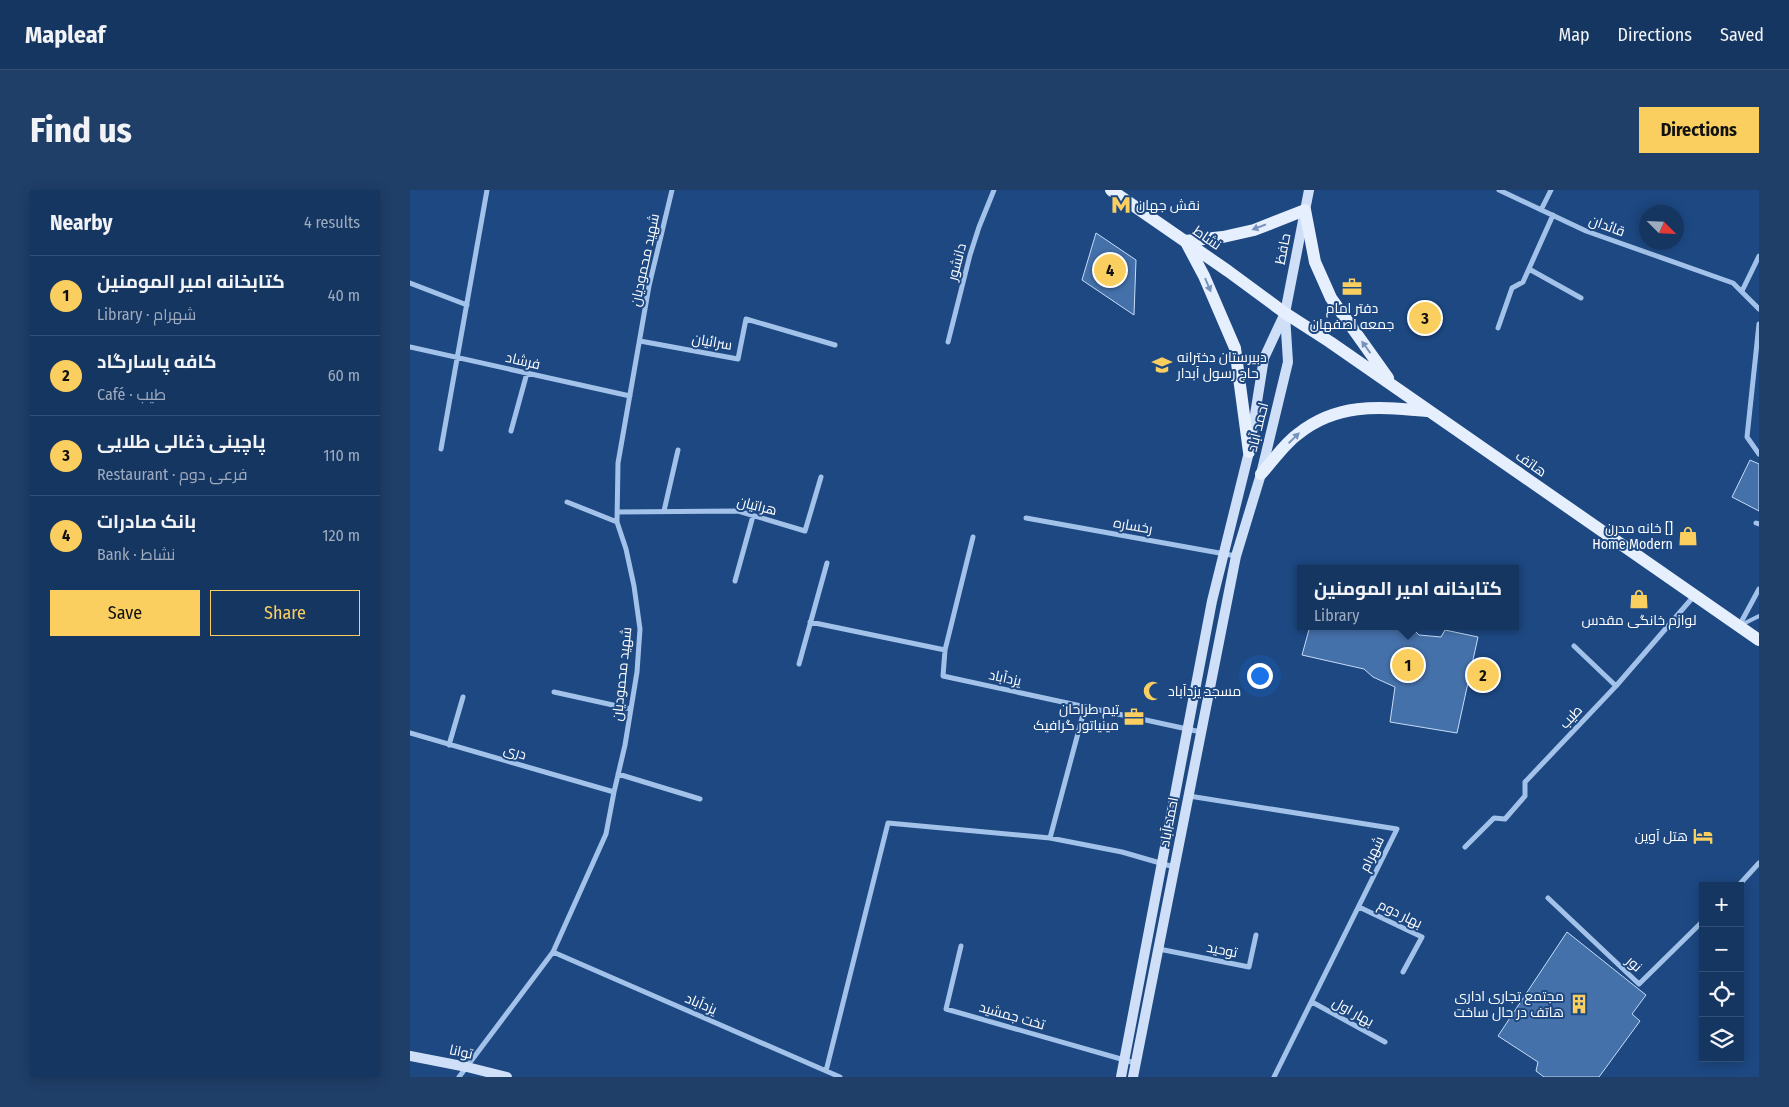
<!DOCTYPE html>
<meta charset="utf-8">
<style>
:root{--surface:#163662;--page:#1f3e68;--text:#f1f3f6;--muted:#9eabbe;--line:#355077;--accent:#facf60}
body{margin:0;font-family:"Fira Sans Condensed",Cairo,sans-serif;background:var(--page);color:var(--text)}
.controls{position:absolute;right:15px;bottom:15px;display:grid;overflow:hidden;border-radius:0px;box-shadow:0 2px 12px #0003}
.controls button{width:45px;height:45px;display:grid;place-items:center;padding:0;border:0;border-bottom:1px solid var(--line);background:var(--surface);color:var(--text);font:25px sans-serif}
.compass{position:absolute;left:1229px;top:15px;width:45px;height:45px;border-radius:50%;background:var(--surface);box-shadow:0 2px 12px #0003;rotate:114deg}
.you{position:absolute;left:849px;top:485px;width:18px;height:18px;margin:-12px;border:4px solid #fff;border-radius:50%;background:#1a73e8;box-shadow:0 0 0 8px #1a73e833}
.badge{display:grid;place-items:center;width:32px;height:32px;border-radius:50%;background:var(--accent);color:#111;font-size:16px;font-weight:700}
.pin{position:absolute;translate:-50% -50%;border:2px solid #fff;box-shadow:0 1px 5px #0006}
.popup{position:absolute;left:887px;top:375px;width:222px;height:65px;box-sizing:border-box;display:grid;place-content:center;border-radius:0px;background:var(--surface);filter:drop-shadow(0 1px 4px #0005);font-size:16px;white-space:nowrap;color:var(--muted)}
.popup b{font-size:19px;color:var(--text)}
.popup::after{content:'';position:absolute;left:50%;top:100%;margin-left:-10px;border:10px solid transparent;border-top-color:var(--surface)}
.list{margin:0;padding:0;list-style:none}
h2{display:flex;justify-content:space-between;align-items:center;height:65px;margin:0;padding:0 20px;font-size:21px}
h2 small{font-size:16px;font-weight:400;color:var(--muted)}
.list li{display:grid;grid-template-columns:32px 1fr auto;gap:15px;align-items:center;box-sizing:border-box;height:80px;padding:0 20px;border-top:1px solid var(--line)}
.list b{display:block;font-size:19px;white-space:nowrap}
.list p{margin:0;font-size:16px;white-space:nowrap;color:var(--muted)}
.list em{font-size:16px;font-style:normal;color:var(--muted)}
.actions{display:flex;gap:10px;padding:15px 20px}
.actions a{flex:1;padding:11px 0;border:1px solid var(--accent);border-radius:0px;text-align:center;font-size:18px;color:var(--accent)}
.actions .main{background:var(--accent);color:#111}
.icon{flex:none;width:28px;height:28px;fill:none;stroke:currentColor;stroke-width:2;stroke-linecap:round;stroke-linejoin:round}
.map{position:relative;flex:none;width:1349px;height:887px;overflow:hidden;border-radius:0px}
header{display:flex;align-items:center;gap:30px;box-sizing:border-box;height:70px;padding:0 25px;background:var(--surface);border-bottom:1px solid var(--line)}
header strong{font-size:24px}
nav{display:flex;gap:28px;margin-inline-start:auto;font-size:18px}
.intro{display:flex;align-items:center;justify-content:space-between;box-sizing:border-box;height:120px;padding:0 30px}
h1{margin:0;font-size:35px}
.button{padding:12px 22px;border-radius:0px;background:var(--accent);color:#111;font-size:18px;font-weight:700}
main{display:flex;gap:30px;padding:0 30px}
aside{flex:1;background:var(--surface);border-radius:0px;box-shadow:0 2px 12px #0003}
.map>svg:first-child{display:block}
.building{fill:#4571ab;stroke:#c7dcf7}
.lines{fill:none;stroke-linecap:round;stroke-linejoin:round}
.lane{stroke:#a2c2ea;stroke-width:4}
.street{stroke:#a2c2ea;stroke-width:5}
.secondary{stroke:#cedff7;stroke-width:10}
.primary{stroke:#e6effe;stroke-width:12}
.oneway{fill:#7793ba}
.labels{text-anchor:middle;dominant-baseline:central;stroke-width:4;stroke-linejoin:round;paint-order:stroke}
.poi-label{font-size:14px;fill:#fff;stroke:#1d4882;text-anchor:end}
.street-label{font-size:14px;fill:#fff;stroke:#1d4882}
</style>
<header>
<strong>Mapleaf</strong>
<nav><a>Map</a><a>Directions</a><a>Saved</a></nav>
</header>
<div class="intro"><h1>Find us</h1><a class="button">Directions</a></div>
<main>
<aside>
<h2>Nearby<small>4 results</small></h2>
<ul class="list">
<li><span class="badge">1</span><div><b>کتابخانه امیر المومنین</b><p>Library · شهرام</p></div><em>40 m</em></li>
<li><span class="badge">2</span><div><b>کافه پاسارگاد</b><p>Café · طیب</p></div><em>60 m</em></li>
<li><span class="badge">3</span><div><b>پاچینی ذغالی طلایی</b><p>Restaurant · فرعی دوم</p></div><em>110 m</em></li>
<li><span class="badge">4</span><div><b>بانک صادرات</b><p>Bank · نشاط</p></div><em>120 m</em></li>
</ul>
<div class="actions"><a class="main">Save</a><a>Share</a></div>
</aside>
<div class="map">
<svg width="1349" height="887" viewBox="0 0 1349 887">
<rect width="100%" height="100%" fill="#1d4882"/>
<path class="building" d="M686,43l40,27 -2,55 -52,-35z
M1340,270l9,4v47l-27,-14z
M900,436h100l9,9 22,2 4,-7 33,7 -21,96 -67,-11 5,-35 -22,-10 -9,-8 -62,-14z
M1157,742l79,63 -14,19 8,7 -41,56h-55l-8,-6 2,-9 -40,-26z"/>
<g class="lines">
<path class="lane" d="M1331,435l18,-9"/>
<path class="street" d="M1089,0l87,41 147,52 26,26
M1131,20l10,-20
M1119,79l52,29
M0,93l57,22
M1332,101l17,-35
M1349,134l-12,113 12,17
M1088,138l14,-40 11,-6 30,-67
M230,151l98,18 8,-40 89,26
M538,152l22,-87 9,-28 15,-37
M0,157l220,49
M101,241l16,-58
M31,259l46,-259
M157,312l50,20
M254,321l14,-61
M207,322l121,-1 67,20 16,-54
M616,328l210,38
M1346,333l3,1
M563,347l-28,113 -2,26 258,56
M325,391l18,-65
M400,432l135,28
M1329,436l20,-37
M1164,456l42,40
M389,474l28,-101
M144,502l77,17
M0,543l204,59
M39,555l14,-48
M208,584l82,25
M779,606l208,33 -123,248
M640,648l35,-131
M1055,657l29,-29 11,1 20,-23v-14l91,-96 78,-90
M1328,696l21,-23
M1138,708l91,86 64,-63
M949,717l63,30 -19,35
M551,756l-15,63 189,54
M749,759l90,18 7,-32
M143,762l287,125
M902,812l73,40
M416,881l62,-248 162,15 72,14 52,15
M49,887l94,-125 53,-118 8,-42 11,-47 12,-73 3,-43 -6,-43 -8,-37 -9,-27 1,-59 31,-177 23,-96"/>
<path class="secondary" d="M0,866l57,11 40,10
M711,887l91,-476 37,-149 15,-94 21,-45 24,-123
M723,887l103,-521 25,-82 27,-112 -3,-47"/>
<path class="primary" d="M701,0l117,81 57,42 45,29 429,298
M775,51l38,-4 31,-7 51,-20 10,52 16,36 57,80
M777,54l17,32 31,72 14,104
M851,284c12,-13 23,-30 37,-40 40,-32 82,-27 129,-23"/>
</g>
<defs><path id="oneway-solid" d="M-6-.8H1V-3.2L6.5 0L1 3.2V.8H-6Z" transform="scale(1.25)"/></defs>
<g class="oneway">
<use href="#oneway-solid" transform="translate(849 37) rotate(159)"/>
<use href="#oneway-solid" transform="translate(798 95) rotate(67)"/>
<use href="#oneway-solid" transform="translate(956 157) rotate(-126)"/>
<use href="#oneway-solid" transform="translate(884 248) rotate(-44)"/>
</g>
<defs>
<symbol id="metro-bare" viewBox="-9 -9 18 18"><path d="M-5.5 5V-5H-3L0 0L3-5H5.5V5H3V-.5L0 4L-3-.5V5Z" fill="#facf60" stroke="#1d4882" stroke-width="2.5" paint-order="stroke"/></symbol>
<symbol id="office-bare" viewBox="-9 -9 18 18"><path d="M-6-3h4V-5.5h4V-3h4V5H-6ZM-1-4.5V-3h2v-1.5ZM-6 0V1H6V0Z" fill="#facf60" stroke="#1d4882" stroke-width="2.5" paint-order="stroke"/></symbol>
<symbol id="school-bare" viewBox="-9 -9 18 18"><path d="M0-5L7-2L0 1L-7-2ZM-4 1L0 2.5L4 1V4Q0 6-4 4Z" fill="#facf60" stroke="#1d4882" stroke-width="2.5" paint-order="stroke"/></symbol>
<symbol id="shop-bare" viewBox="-9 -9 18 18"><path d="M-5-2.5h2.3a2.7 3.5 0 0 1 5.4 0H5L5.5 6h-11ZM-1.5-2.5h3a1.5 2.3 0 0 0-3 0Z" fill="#facf60" stroke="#1d4882" stroke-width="2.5" paint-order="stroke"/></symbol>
<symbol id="mosque-bare" viewBox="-9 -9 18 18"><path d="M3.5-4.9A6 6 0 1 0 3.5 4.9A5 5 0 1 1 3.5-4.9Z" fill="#facf60" stroke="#1d4882" stroke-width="2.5" paint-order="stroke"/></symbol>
<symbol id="hotel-bare" viewBox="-9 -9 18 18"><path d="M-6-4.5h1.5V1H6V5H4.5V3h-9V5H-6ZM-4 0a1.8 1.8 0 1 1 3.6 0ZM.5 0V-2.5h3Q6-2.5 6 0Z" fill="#facf60" stroke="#1d4882" stroke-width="2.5" paint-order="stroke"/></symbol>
<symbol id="building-bare" viewBox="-9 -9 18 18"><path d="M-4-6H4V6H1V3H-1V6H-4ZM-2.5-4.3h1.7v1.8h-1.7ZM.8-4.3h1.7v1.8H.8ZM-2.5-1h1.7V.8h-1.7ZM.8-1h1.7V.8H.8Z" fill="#facf60" stroke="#1d4882" stroke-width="2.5" paint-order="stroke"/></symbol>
</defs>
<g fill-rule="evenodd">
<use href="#metro-bare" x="697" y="1" width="28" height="28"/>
<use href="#office-bare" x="928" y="83" width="28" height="28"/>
<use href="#school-bare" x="738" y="161" width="28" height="28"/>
<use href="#shop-bare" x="1264" y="332" width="28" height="28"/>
<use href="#shop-bare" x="1215" y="395" width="28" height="28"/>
<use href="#mosque-bare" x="729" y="487" width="28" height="28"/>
<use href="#office-bare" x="710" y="513" width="28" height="28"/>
<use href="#hotel-bare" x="1279" y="632" width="28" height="28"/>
<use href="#building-bare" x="1155" y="800" width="28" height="28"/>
</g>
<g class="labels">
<g class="poi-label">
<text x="726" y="15" text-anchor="start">نقش جهان</text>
<text x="942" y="118" text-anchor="middle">دفتر امام<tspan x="942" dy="16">جمعه اصفهان</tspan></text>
<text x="767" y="167" text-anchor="start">دبیرستان دخترانه<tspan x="767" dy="16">حاج رسول آبدار</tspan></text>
<text x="1263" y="338">خانه مدرن []<tspan x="1263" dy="16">Home Modern</tspan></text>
<text x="1229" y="430" text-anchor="middle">لوازم خانگی مقدس</text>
<text x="758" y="501" text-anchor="start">مسجد یزدآباد</text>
<text x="709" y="519">تیم طراحان<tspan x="709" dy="16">مینیاتور گرافیک</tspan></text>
<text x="1278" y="646">هتل آوین</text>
<text x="1154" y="806">مجتمع تجاری اداری<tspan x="1154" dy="16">هاتف در حال ساخت</tspan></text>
</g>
<g class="street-label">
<text transform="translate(1197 36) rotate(20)">قائدان</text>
<text transform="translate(797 48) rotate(35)">نشاط</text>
<text transform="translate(873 59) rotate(-79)">حافظ</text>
<text transform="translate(235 70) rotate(-78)">شهید محمودیان</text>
<text transform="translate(547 72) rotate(-75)">دانشور</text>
<text transform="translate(302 152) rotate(10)">سرائیان</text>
<text transform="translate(113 171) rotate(13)">فرشاد</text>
<text transform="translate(848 237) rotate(-76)">احمد آباد</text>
<text transform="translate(1121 274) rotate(35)">هاتف</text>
<text transform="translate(347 316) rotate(14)">هراتیان</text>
<text transform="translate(723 336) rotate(10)">رخساره</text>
<text transform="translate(212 484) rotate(-84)">شهید محمودیان</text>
<text transform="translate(595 488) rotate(12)">یزدآباد</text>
<text transform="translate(1161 527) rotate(-47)">طیب</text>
<text transform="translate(105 562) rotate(16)">دری</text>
<text transform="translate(759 632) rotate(-79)">احمد آباد</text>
<text transform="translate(962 664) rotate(-64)">شهرام</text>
<text transform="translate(990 724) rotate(26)">بهار دوم</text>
<text transform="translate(812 760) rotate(11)">توحید</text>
<text transform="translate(1224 774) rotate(42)">نور</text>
<text transform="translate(291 814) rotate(23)">یزدآباد</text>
<text transform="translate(943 822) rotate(29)">بهار اول</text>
<text transform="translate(602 826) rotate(16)">تخت جمشید</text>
<text transform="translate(51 862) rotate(12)">توانا</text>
</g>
</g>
</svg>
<div class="controls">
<button>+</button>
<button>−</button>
<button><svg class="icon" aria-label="locate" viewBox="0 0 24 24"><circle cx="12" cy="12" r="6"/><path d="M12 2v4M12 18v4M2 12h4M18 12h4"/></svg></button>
<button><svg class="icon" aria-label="layers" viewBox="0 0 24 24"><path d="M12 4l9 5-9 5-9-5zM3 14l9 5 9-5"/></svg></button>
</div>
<svg class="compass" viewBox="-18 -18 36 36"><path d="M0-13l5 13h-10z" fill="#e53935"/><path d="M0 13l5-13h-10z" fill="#9eabbe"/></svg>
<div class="you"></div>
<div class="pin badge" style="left:998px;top:475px">1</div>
<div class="popup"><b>کتابخانه امیر المومنین</b>Library</div>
<div class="pin badge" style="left:1073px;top:485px">2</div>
<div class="pin badge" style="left:1015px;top:128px">3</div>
<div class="pin badge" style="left:700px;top:80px">4</div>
</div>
</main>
